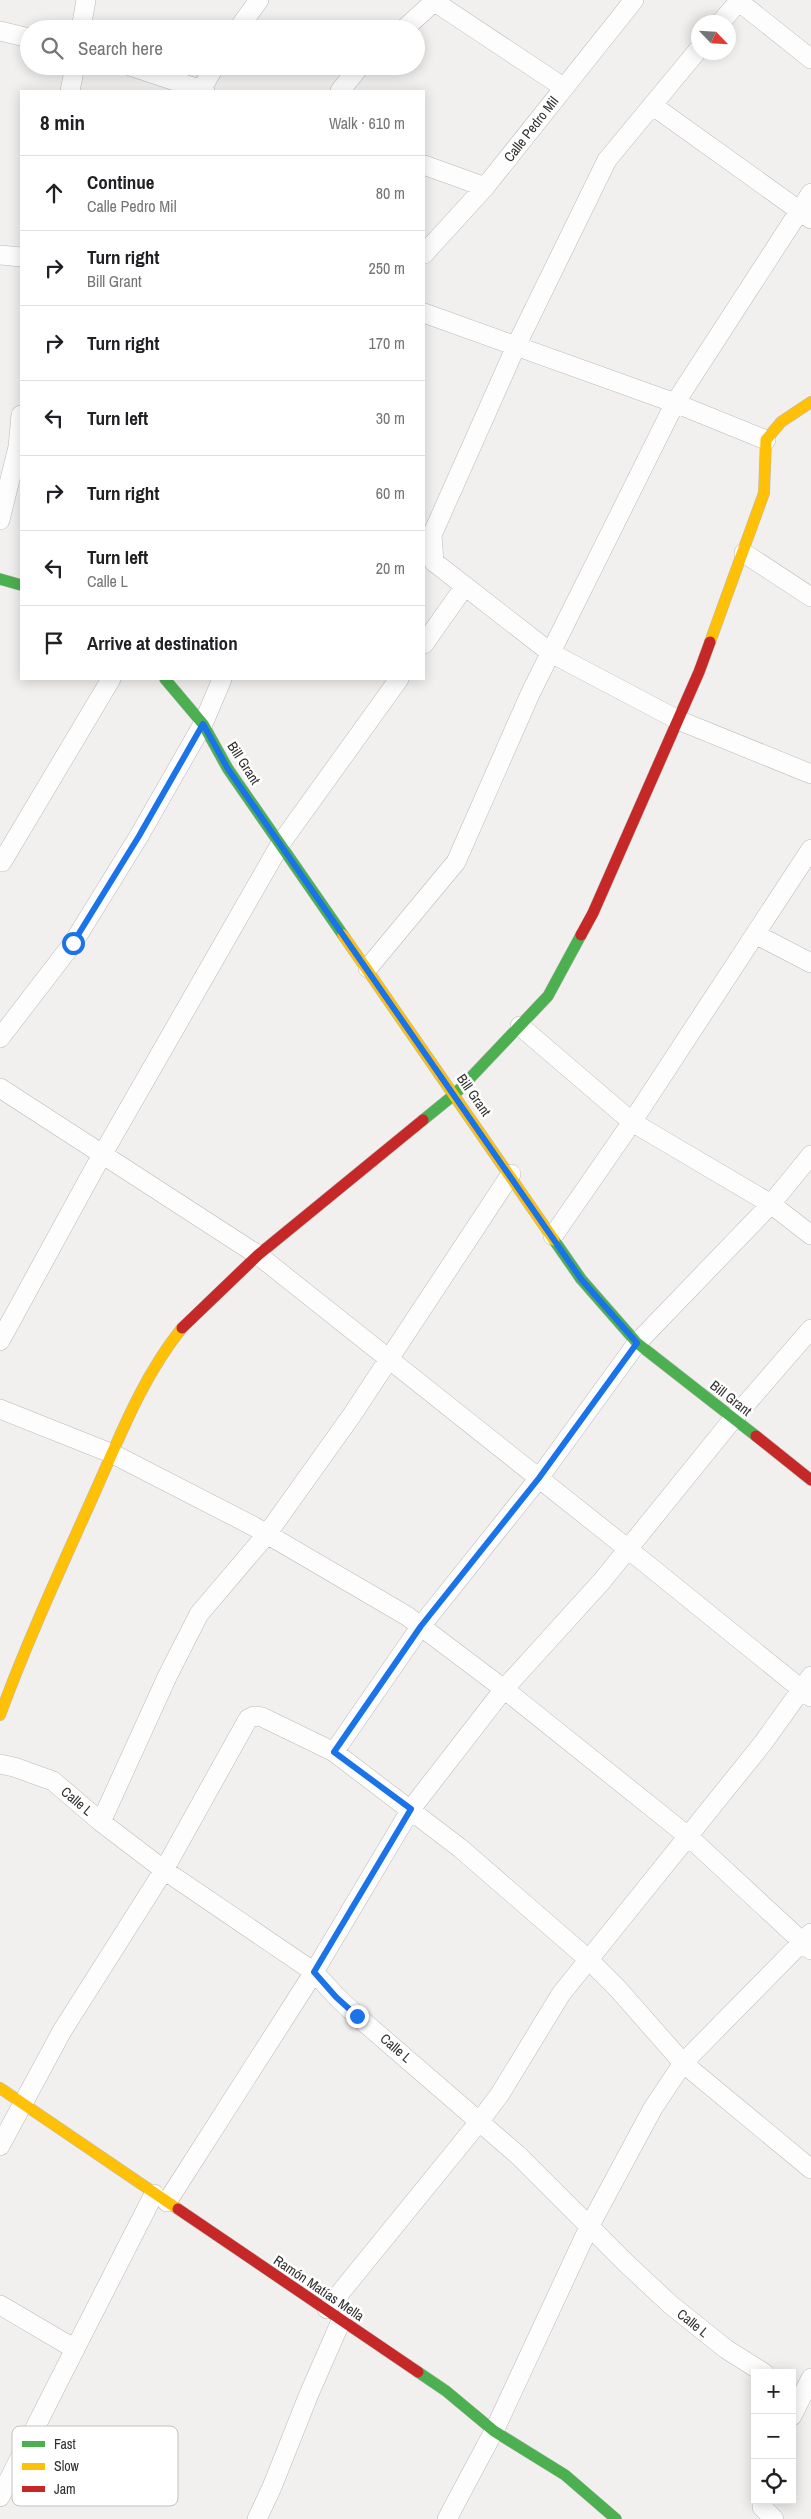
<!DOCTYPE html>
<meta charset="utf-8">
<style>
:root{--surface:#fff;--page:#f2f2f2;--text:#202124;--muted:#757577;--line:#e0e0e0}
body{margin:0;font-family:"Archivo Narrow",sans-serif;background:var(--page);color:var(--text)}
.controls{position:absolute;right:15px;bottom:15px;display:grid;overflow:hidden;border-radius:0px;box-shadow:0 2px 12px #0003}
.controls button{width:45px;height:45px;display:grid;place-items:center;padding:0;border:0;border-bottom:1px solid var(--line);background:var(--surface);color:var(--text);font:25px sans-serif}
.compass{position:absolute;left:691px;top:15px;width:45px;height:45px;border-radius:50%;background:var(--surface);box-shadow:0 2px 12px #0003;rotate:115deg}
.stop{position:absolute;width:15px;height:15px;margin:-11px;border:4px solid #1a73e8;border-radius:50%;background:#fff}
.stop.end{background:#1a73e8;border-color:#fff;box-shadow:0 1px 5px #0008}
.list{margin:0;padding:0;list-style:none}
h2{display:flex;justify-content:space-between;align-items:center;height:65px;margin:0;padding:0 20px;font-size:21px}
h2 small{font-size:16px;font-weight:400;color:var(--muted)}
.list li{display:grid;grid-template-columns:32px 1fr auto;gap:15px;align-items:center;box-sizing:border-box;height:75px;padding:0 20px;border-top:1px solid var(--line)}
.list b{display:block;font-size:19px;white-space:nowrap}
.list p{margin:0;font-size:16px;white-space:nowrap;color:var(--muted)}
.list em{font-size:16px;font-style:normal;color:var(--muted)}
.icon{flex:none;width:28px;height:28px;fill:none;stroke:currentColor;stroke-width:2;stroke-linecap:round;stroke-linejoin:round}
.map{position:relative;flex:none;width:811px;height:2519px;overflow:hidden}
.search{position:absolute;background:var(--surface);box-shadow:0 2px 12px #0003;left:20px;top:20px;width:405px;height:55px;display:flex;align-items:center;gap:12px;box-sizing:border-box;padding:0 18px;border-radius:28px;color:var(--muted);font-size:19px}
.panel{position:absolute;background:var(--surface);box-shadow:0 2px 12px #0003;left:20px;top:90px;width:405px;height:590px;border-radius:0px}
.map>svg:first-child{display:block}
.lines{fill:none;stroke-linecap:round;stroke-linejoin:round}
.street-casing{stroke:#bcbab9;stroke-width:20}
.fast-casing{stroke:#bcbab9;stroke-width:12}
.slow-casing{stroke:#bcbab9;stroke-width:12}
.jam-casing{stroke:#bcbab9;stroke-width:12}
.street{stroke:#fdfdfd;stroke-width:19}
.fast{stroke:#4caf50;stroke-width:11}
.slow{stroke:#ffc107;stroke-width:11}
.jam{stroke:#c62828;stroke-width:11}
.route{stroke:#1a73e8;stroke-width:6}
.labels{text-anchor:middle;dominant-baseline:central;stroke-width:5;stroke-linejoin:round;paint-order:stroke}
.street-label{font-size:14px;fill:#31302f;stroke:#fff}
.key{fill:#fff;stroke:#c1c1c1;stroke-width:1}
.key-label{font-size:14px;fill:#31302f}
</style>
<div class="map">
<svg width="811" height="2519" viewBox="0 0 811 2519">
<rect width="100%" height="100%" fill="#f2f0ef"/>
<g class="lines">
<defs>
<path id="street" d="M737,0l74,59
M435,2l128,85
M721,22l19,-22
M81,29l5,-29
M238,29l21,-29
M404,29l32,-29
M0,31l29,7
M698,50l-91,110 -90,184 -85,191 2,27 117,91 127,67 133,54
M130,66l75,25
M201,90l14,-24
M70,91l5,-25
M340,91l20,-25
M652,105l159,114
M424,165l61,22
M424,254l61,-67 149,-187
M0,255l21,2
M424,313l251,90 91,37
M0,520l18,-73 3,-32
M744,553l67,44
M424,644l41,-58
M2,862l109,-183
M755,934l56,29
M368,968l88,-106 75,-170 144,-289 136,-210
M520,1026l112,96 139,82 40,31
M0,1038l73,-95 66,-107 64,-112 19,-45
M0,1088l258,167 370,294 183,148
M553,1236l79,-114 179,-273
M0,1341l93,-170 188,-328 118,-164
M0,1409l113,45 140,72 154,90 97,73 185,148 122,113
M334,1752l87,-126 118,-148 98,-135 134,-139 40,-49
M0,1764l14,3 39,14 48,41 63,48 150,102 23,25 20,19 162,140 109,109 43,40 55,44 38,24
M101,1822l66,-145 32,-63 68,-80 85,-119 159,-241
M0,2146l62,-115 102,-161 84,-151 6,-3 8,1 72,35 126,96 128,111 30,30 65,74 128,106
M167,2202l147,-230 97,-163 93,-120 98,-108 131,-162 78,-90
M0,2305l75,44 -75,148
M327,2309l152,-187 21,-28 61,-100 202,-251 48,-67
M75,2349l79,-155
M792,2416l19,-38
M762,2500v7l12,12
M257,2519l15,-32 37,-93 32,-73
M447,2519l47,-88 95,-204 64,-119 30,-45 128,-130"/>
<path id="fast" d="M0,579l21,6
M165,679l38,45 25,45 115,166
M423,1120l32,-26 93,-98 33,-61
M554,1240l27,39 56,64 119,93
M418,2372l28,19 48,40 71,44 51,44"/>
<path id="slow" d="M710,642l54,-149 2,-53 15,-18 30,-20
M343,935l211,305
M0,1715c28,-76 62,-149 95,-223 25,-56 48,-116 87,-164
M0,2088l178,121"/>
<path id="jam" d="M581,935l12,-22 106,-241 11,-30
M182,1328l76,-73 165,-135
M756,1436l55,44
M178,2209l240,163"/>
</defs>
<use href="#street" class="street-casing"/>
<use href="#fast" class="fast-casing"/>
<use href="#slow" class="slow-casing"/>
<use href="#jam" class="jam-casing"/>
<use href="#street" class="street"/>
<use href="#fast" class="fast"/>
<use href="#slow" class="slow"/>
<use href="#jam" class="jam"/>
</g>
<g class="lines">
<path class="route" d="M73,943l66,-107 64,-112 25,45 353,510 56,64 -98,135 -118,148 -87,126 77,57 -97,163 22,25 21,19"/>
</g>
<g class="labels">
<g class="street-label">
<text transform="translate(531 129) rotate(-52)">Calle Pedro Mil</text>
<text transform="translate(244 763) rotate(57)">Bill Grant</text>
<text transform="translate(474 1095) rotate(55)">Bill Grant</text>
<text transform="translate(731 1398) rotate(38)">Bill Grant</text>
<text transform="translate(77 1801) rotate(40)">Calle L</text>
<text transform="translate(396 2048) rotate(41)">Calle L</text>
<text transform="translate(319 2288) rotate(34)">Ramón Matías Mella</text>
<text transform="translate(693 2323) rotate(39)">Calle L</text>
</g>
</g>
<rect x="12" y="2426" width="166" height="80" rx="8" class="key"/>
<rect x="22" y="2441" width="23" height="6" fill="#4caf50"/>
<rect x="22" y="2463" width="23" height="7" fill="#ffc107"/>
<rect x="22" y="2486" width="23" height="6" fill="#c62828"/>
<g class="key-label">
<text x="54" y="2449">Fast</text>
<text x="54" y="2471">Slow</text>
<text x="54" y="2494">Jam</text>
</g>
</svg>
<div class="controls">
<button>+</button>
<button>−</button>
<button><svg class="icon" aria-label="locate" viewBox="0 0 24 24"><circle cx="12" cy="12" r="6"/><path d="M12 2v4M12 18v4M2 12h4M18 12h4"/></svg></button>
</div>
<svg class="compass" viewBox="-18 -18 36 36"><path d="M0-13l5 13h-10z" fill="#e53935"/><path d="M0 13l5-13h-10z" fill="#757577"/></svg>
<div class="stop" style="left:73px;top:943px"></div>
<div class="stop end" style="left:357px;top:2016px"></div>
<div class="search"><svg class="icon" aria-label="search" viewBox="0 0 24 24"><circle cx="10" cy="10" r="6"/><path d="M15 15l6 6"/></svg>Search here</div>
<section class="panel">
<h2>8 min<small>Walk · 610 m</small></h2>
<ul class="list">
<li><svg class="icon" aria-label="ahead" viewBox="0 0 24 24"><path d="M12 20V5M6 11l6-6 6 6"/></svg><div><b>Continue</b><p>Calle Pedro Mil</p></div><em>80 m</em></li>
<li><svg class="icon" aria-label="right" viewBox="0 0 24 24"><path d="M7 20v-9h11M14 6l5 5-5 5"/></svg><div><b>Turn right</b><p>Bill Grant</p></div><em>250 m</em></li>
<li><svg class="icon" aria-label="right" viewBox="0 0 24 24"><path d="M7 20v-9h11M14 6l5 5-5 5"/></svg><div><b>Turn right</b></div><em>170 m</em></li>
<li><svg class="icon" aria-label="left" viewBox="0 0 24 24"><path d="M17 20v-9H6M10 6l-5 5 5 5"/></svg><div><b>Turn left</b></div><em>30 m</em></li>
<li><svg class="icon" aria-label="right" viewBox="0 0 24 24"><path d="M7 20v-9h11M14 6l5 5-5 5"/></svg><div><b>Turn right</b></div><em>60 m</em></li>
<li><svg class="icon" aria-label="left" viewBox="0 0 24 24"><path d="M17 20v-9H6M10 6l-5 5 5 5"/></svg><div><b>Turn left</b><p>Calle L</p></div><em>20 m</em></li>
<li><svg class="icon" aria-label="arrive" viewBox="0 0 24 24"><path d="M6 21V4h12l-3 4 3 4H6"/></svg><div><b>Arrive at destination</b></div></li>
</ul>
</section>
</div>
